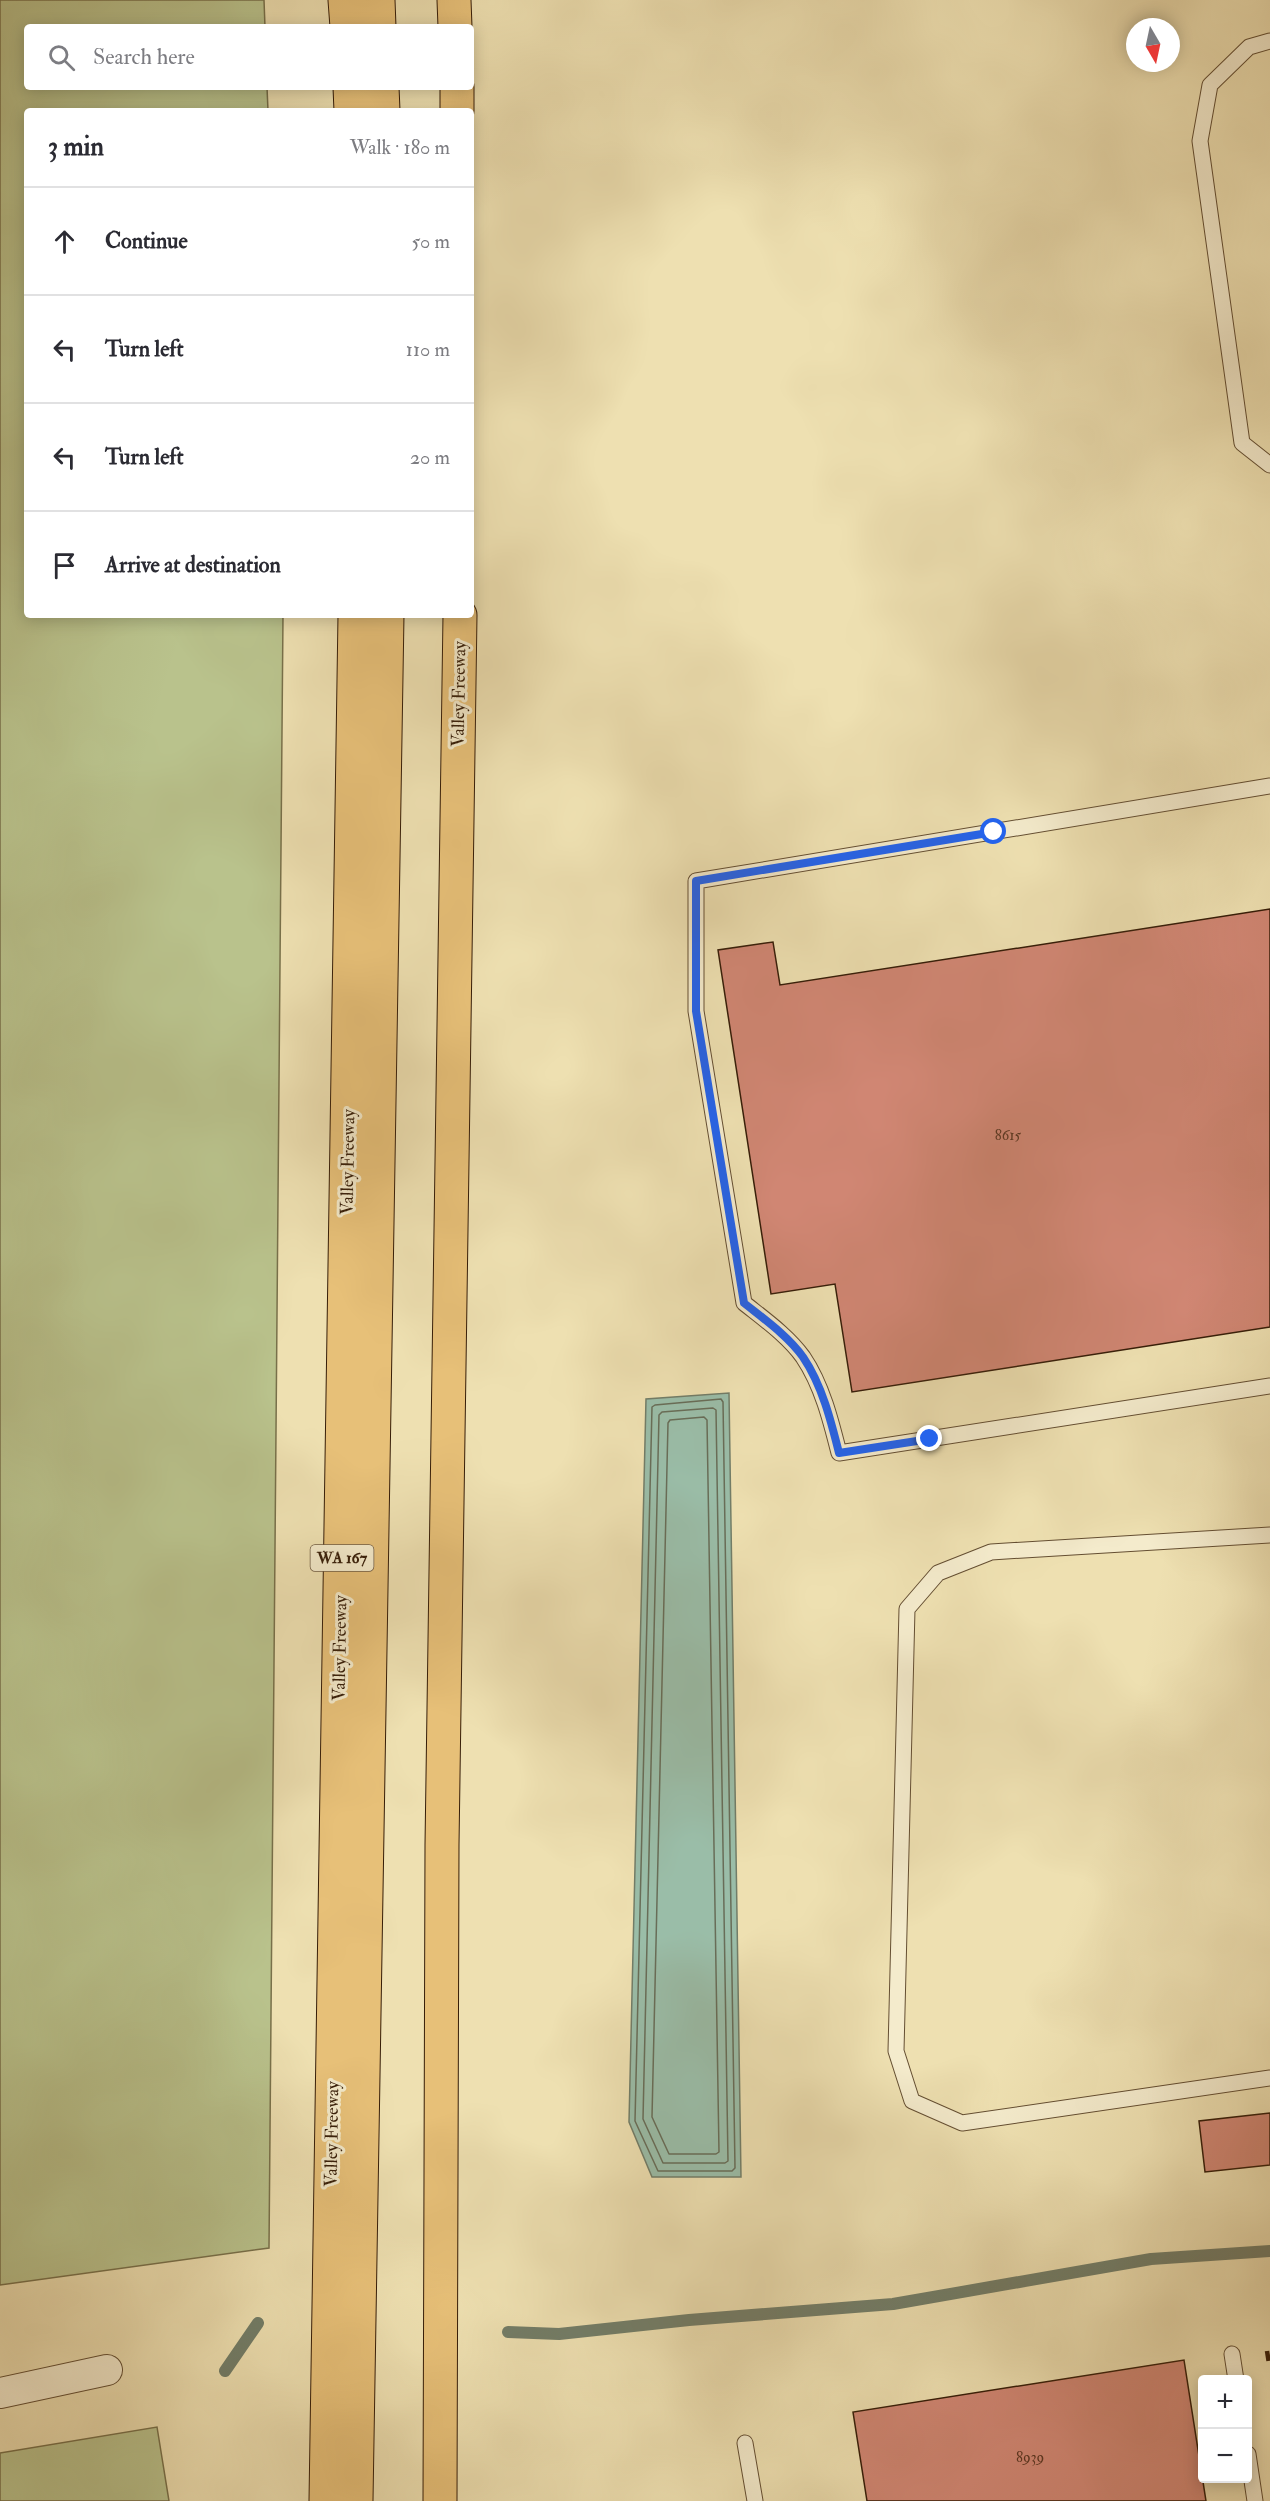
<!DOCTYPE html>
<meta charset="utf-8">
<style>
:root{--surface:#fff;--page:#f2f2f3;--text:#2b2b33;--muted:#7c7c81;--line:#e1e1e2}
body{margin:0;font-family:"IM FELL Double Pica",serif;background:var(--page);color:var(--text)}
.controls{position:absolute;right:18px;bottom:18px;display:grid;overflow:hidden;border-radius:6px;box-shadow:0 3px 15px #0003}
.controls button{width:54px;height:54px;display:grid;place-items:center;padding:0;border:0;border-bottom:2px solid var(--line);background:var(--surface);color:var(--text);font:30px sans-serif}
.compass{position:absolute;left:1126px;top:18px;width:54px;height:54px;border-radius:50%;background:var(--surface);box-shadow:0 3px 15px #0003;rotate:171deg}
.stop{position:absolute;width:18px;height:18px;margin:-14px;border:4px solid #2563eb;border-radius:50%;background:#fff}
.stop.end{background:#2563eb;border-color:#fff;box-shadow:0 2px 6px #0008}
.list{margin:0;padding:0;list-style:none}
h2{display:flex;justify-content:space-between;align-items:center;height:78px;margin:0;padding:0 24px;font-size:26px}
h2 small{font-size:20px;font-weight:400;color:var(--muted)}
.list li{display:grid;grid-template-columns:39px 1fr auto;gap:18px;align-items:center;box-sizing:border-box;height:108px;padding:0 24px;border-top:2px solid var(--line)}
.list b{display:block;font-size:22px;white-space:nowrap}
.list em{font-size:20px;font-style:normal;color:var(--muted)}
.icon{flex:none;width:33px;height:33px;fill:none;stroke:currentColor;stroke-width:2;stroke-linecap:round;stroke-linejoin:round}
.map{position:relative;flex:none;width:1270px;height:2501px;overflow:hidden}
.search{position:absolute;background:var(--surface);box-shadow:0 3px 15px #0003;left:24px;top:24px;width:450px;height:66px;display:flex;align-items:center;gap:15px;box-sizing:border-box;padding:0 21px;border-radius:6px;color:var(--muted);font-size:22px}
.panel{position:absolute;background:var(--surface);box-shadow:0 3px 15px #0003;left:24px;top:108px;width:450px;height:510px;border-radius:6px}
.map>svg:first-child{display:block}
.green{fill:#b9c28c;stroke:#78704a;stroke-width:1.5}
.water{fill:#9abda8;stroke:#727d68;stroke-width:1.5}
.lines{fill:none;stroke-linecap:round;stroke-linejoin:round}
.shore{stroke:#686d58;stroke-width:1.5}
.stream{stroke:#727d68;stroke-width:12}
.building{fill:#d08673;stroke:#361d08;stroke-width:1.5}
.service-casing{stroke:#644e32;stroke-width:17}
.minor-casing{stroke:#644e32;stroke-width:32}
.motorway-casing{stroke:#361d08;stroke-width:35}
.service{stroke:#f4ebcc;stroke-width:15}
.minor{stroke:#f4ebcc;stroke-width:30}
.motorway{stroke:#e7c078;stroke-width:33}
.rail{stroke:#361d08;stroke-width:4.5;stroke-dasharray:10 10;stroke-linecap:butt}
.route{stroke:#2563eb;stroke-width:8}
.labels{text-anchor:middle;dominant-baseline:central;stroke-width:6;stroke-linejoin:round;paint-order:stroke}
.number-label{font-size:15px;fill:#5c3723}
.shield{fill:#f4ebcc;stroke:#6f5b43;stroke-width:1.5}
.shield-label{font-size:16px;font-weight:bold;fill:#361d08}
.street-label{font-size:18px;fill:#361d08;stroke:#f4ebcc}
</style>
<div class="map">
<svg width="1270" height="2501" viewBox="0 0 1270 2501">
<rect width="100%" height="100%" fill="#eee0b1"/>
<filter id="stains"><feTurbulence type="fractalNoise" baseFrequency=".00333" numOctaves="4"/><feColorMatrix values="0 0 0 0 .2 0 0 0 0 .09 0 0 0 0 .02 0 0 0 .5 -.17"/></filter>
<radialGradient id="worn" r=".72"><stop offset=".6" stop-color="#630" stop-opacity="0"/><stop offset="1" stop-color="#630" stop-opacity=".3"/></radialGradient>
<path class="green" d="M0,0h264l1,27h-238v60h240l1,24h-241v504h256l-14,1633 -269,37z
M157,2427l12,74h-169v-48z"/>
<path class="water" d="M729,1393l12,784h-89l-23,-55 17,-723z"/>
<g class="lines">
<path class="shore" d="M721,1399l2,3 12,766 -3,3h-74l-23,-50 17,-714 3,-2z
M713,1408l3,2 12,751 -3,2h-62l-20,-44 16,-704 3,-3z
M704,1417l3,3 12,732 -3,2h-47l-17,-37 16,-694 2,-3z"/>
<path class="stream" d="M508,2332l51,2 130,-14 204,-16 258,-45 119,-8
M225,2371l33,-48"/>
</g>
<path class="building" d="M1270,909v418l-418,65 -17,-108 -64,10 -53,-344 55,-8 7,43z
M1270,2113v52l-65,7 -6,-51z
M1184,2360l22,141h-339l-14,-89z"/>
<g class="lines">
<defs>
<path id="service" d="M1270,41l-21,6 -39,38 -10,56 42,302 28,22
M1270,786l-574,95v130l48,292c20,16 44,33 59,54 19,28 28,64 36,96l431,-67
M1270,1535l-279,17 -53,21 -31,36 -11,442 16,50 50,22 308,-45
M1232,2354l4,26
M745,2443l10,58
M1248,2454l7,47"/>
<path id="minor" d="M0,2393l107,-23"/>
<path id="motorway" d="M345,0l2,27
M378,0l1,27
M454,0l1,27
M350,87l1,24
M382,87l1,24
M457,87v24
M326,2501l29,-1886
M356,2501l31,-1886
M440,2501l2,-656 18,-1230"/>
</defs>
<use href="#service" class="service-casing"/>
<use href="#minor" class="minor-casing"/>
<use href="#motorway" class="motorway-casing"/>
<use href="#service" class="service"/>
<use href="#minor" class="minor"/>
<use href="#motorway" class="motorway"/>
<path class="rail" d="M1267,2351l3,19"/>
</g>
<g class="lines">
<path class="route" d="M930,1439l-91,14c-8,-32 -17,-68 -36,-96 -15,-21 -39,-38 -59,-54l-48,-292v-130l298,-49"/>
</g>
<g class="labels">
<g class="number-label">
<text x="1008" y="1135">8615</text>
<text x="1030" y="2457">8939</text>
</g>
<rect class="shield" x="310.5" y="1545" width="63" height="26" rx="4.5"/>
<g class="shield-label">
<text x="342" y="1558">WA 167</text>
</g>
<g class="street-label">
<text transform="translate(459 694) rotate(-89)">Valley Freeway</text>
<text transform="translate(348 1162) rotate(-89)">Valley Freeway</text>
<text transform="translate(340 1648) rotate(-89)">Valley Freeway</text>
<text transform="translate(332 2134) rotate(-89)">Valley Freeway</text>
</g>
</g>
<rect width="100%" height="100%" filter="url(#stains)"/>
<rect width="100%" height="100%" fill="url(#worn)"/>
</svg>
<div class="controls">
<button>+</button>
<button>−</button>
</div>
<svg class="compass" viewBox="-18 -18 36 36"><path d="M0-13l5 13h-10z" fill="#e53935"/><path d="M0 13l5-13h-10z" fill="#7c7c81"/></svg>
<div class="stop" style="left:994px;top:832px"></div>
<div class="stop end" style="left:930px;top:1439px"></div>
<div class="search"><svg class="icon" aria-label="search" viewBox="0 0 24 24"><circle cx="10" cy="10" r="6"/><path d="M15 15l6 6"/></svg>Search here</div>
<section class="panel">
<h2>3 min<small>Walk · 180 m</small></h2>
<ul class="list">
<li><svg class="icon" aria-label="ahead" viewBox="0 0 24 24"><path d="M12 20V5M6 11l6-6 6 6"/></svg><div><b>Continue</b></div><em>50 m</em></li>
<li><svg class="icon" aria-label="left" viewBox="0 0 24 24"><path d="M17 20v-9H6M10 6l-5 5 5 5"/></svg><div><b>Turn left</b></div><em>110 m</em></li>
<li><svg class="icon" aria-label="left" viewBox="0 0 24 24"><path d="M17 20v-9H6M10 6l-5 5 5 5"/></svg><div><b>Turn left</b></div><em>20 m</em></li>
<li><svg class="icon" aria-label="arrive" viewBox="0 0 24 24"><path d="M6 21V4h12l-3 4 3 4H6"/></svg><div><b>Arrive at destination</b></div></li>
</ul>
</section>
</div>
